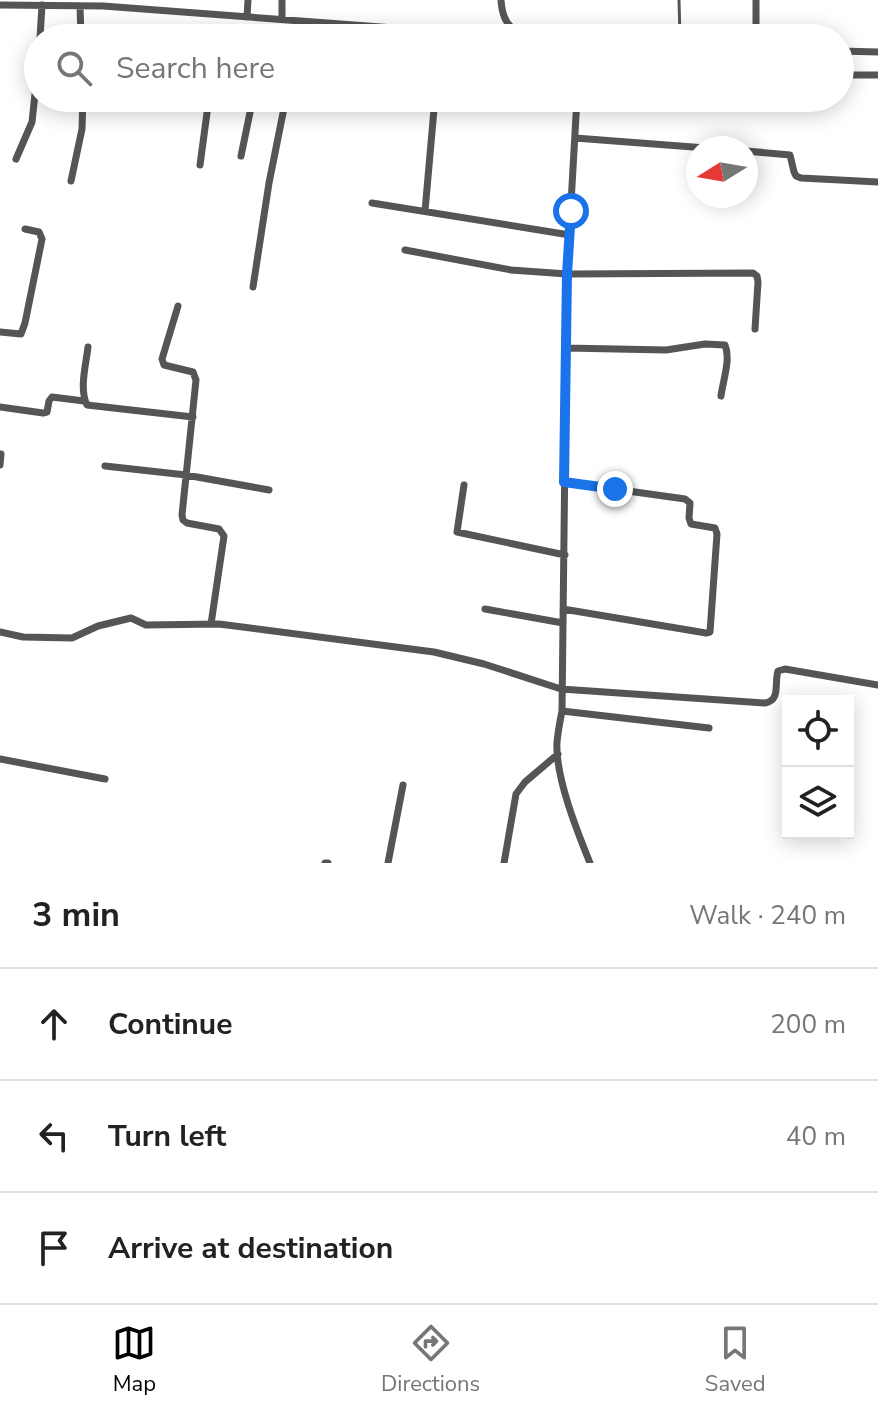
<!DOCTYPE html>
<meta charset="utf-8">
<style>
:root{--surface:#fff;--page:#f2f2f2;--text:#222;--muted:#767676;--line:#e0e0e0;--accent:#000}
body{margin:0;font-family:"Nunito Sans",sans-serif;background:var(--page);color:var(--text)}
.controls{position:absolute;right:24px;bottom:24px;display:grid;overflow:hidden;border-radius:0px;box-shadow:0 4px 20px #0003}
.controls button{width:72px;height:72px;display:grid;place-items:center;padding:0;border:0;border-bottom:2px solid var(--line);background:var(--surface);color:var(--text);font:40px sans-serif}
.compass{position:absolute;left:686px;top:136px;width:72px;height:72px;border-radius:50%;background:var(--surface);box-shadow:0 4px 20px #0003;rotate:259deg}
.stop{position:absolute;width:24px;height:24px;margin:-18px;border:6px solid #1a73e8;border-radius:50%;background:#fff}
.stop.end{background:#1a73e8;border-color:#fff;box-shadow:0 2px 8px #0008}
.list{margin:0;padding:0;list-style:none}
h2{display:flex;justify-content:space-between;align-items:center;height:104px;margin:0;padding:0 32px;font-size:34px}
h2 small{font-size:26px;font-weight:400;color:var(--muted)}
.list li{display:grid;grid-template-columns:52px 1fr auto;gap:24px;align-items:center;box-sizing:border-box;height:112px;padding:0 32px;border-top:2px solid var(--line)}
.list b{display:block;font-size:30px;white-space:nowrap}
.list em{font-size:26px;font-style:normal;color:var(--muted)}
.icon{flex:none;width:44px;height:44px;fill:none;stroke:currentColor;stroke-width:2;stroke-linecap:round;stroke-linejoin:round}
.map{position:relative;flex:none;width:878px;height:863px;overflow:hidden}
.search{position:absolute;background:var(--surface);box-shadow:0 4px 20px #0003;left:24px;right:24px;top:24px;height:88px;display:flex;align-items:center;gap:20px;box-sizing:border-box;padding:0 28px;border-radius:44px;color:var(--muted);font-size:30px}
.sheet{height:440px;background:var(--surface)}
nav{display:flex;justify-content:space-around;align-items:center;box-sizing:border-box;height:112px;border-top:2px solid var(--line);background:var(--surface);font-size:22px;color:var(--muted)}
nav a{display:grid;justify-items:center;gap:4px}
nav .on{color:var(--accent)}
.map>svg:first-child{display:block}
.lines{fill:none;stroke-linecap:round;stroke-linejoin:round}
.lane{stroke:#555;stroke-width:3}
.street{stroke:#555;stroke-width:7}
.route{stroke:#1a73e8;stroke-width:10}
</style>
<div class="map">
<svg width="878" height="863" viewBox="0 0 878 863">
<rect width="100%" height="100%" fill="#fff"/>
<g class="lines">
<path class="lane" d="M679,0l1,38"/>
<path class="street" d="M282,0v19
M501,0c2,33 19,34 48,38
M756,0v38
M0,5l103,1 318,24 49,1 39,-4
M80,6l1,32
M247,17l1,-17
M136,32l77,6
M40,38l2,-33
M840,51l38,1
M840,75h38
M577,98l-10,176 -5,437c-2,10 -4,20 -5,31 -2,34 20,89 33,121
M575,138l131,10
M746,151l44,4 4,17 2,4 5,2 77,4
M241,156l12,-58
M16,159l16,-37 6,-56
M200,165l9,-67
M71,181l11,-52 1,-31
M372,203l198,32
M425,211l10,-113
M405,250l106,20 56,4 186,-1 4,3 1,6 -3,47
M253,287l16,-104 17,-85
M178,306l-16,53 2,6 29,7 3,8 -14,135 1,5 4,3 32,6 5,7 -13,88
M0,332l21,2 4,-11 17,-84 -3,-7 -14,-3
M88,347c-2,18 -9,42 -1,58l106,12
M566,348l100,2 39,-6 20,1c6,14 -2,35 -4,51
M0,407l43,6 4,-1 2,-11 3,-4 32,4
M0,465l1,-11
M105,466l81,9 83,15
M464,485l-7,47 108,23
M485,609l78,14
M563,609l143,24 4,-1 7,-98 -2,-6 -24,-4 -2,-6 1,-15 -5,-4 -121,-17
M0,632l23,5 49,1 26,-12 33,-8 15,7 73,-1 215,28 50,12 77,25 204,14c16,-3 9,-19 13,-32l7,-2 93,16
M562,711l147,17
M0,759l105,20
M325,863h3
M388,863l15,-78
M504,863l12,-69 9,-12 33,-28"/>
</g>
<g class="lines">
<path class="route" d="M571,211l-4,63 -3,208 51,7"/>
</g>
</svg>
<div class="controls">
<button><svg class="icon" aria-label="locate" viewBox="0 0 24 24"><circle cx="12" cy="12" r="6"/><path d="M12 2v4M12 18v4M2 12h4M18 12h4"/></svg></button>
<button><svg class="icon" aria-label="layers" viewBox="0 0 24 24"><path d="M12 4l9 5-9 5-9-5zM3 14l9 5 9-5"/></svg></button>
</div>
<svg class="compass" viewBox="-18 -18 36 36"><path d="M0-13l5 13h-10z" fill="#e53935"/><path d="M0 13l5-13h-10z" fill="#767676"/></svg>
<div class="stop" style="left:571px;top:211px"></div>
<div class="stop end" style="left:615px;top:489px"></div>
<div class="search"><svg class="icon" aria-label="search" viewBox="0 0 24 24"><circle cx="10" cy="10" r="6"/><path d="M15 15l6 6"/></svg>Search here</div>
</div>
<section class="sheet">
<h2>3 min<small>Walk · 240 m</small></h2>
<ul class="list">
<li><svg class="icon" aria-label="ahead" viewBox="0 0 24 24"><path d="M12 20V5M6 11l6-6 6 6"/></svg><div><b>Continue</b></div><em>200 m</em></li>
<li><svg class="icon" aria-label="left" viewBox="0 0 24 24"><path d="M17 20v-9H6M10 6l-5 5 5 5"/></svg><div><b>Turn left</b></div><em>40 m</em></li>
<li><svg class="icon" aria-label="arrive" viewBox="0 0 24 24"><path d="M6 21V4h12l-3 4 3 4H6"/></svg><div><b>Arrive at destination</b></div></li>
</ul>
</section>
<nav>
<a class="on"><svg class="icon" aria-label="map" viewBox="0 0 24 24"><path d="M3 6l6-2 6 2 6-2v14l-6 2-6-2-6 2zM9 4v14M15 6v14"/></svg>Map</a>
<a><svg class="icon" aria-label="directions" viewBox="0 0 24 24"><path d="M12 3l9 9-9 9-9-9zM9 14v-3h6M13 9l2 2-2 2"/></svg>Directions</a>
<a><svg class="icon" aria-label="saved" viewBox="0 0 24 24"><path d="M7 4h10v16l-5-4-5 4z"/></svg>Saved</a>
</nav>
